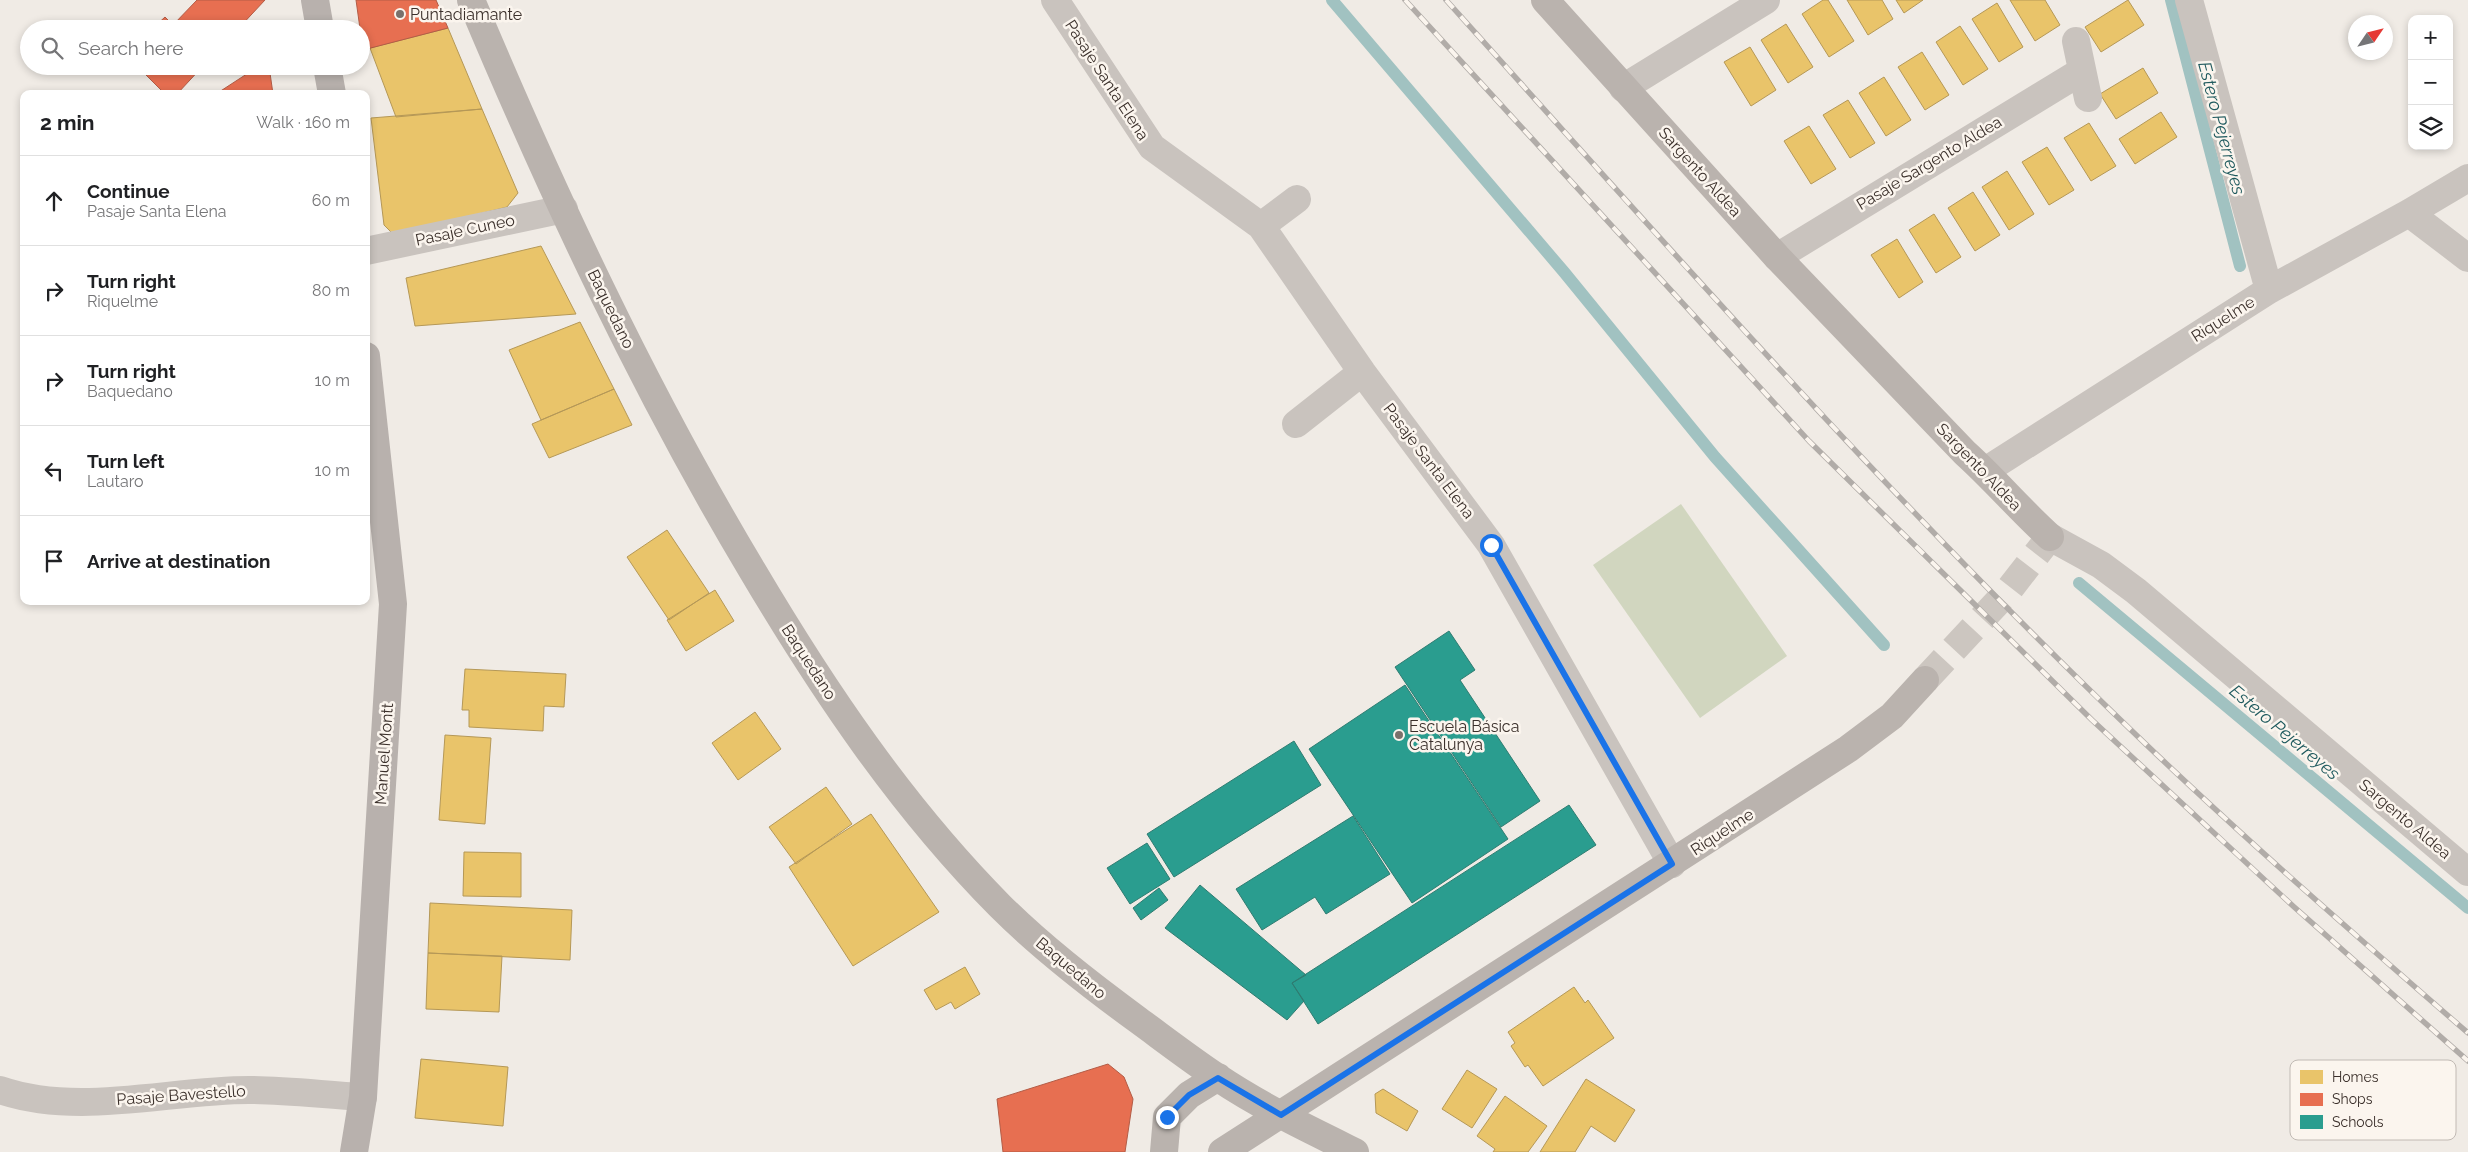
<!DOCTYPE html>
<meta charset="utf-8">
<style>
:root{--surface:#fff;--page:#f6f6f6;--text:#202124;--muted:#757577;--line:#e0e0e0}
body{margin:0;font-family:Raleway,sans-serif;background:var(--page);color:var(--text)}
.controls{position:absolute;right:15px;top:15px;display:grid;overflow:hidden;border-radius:10px;box-shadow:0 2px 8px #0003}
.controls button{width:45px;height:45px;display:grid;place-items:center;padding:0;border:0;border-bottom:1px solid var(--line);background:var(--surface);color:var(--text);font:25px sans-serif}
.compass{position:absolute;left:2348px;top:15px;width:45px;height:45px;border-radius:50%;background:var(--surface);box-shadow:0 2px 8px #0003;rotate:55deg}
.stop{position:absolute;width:15px;height:15px;margin:-11px;border:4px solid #1a73e8;border-radius:50%;background:#fff}
.stop.end{background:#1a73e8;border-color:#fff;box-shadow:0 1px 5px #0008}
.list{margin:0;padding:0;list-style:none}
h2{display:flex;justify-content:space-between;align-items:center;height:65px;margin:0;padding:0 20px;font-size:21px}
h2 small{font-size:16px;font-weight:400;color:var(--muted)}
.list li{display:grid;grid-template-columns:32px 1fr auto;gap:15px;align-items:center;box-sizing:border-box;height:90px;padding:0 20px;border-top:1px solid var(--line)}
.list b{display:block;font-size:19px;white-space:nowrap}
.list p{margin:0;font-size:16px;white-space:nowrap;color:var(--muted)}
.list em{font-size:16px;font-style:normal;color:var(--muted)}
.icon{flex:none;width:28px;height:28px;fill:none;stroke:currentColor;stroke-width:2;stroke-linecap:round;stroke-linejoin:round}
.map{position:relative;flex:none;width:2468px;height:1152px;overflow:hidden}
.search{position:absolute;background:var(--surface);box-shadow:0 2px 8px #0003;left:20px;top:20px;width:350px;height:55px;display:flex;align-items:center;gap:12px;box-sizing:border-box;padding:0 18px;border-radius:28px;color:var(--muted);font-size:19px}
.panel{position:absolute;background:var(--surface);box-shadow:0 2px 8px #0003;left:20px;top:90px;width:350px;height:515px;border-radius:10px}
.map>svg:first-child{display:block}
.green{fill:#d1d6bf}
.homes{fill:#e9c46a;stroke:#b59857}
.shops{fill:#e76f51;stroke:#b35c46}
.schools{fill:#2a9d8f;stroke:#2f7c71}
.lines{fill:none;stroke-linecap:round;stroke-linejoin:round}
.stream{stroke:#a1c2c1;stroke-width:12}
.secondary-tunnel{stroke:#ccc6c0;stroke-width:28;stroke-dasharray:28 14;stroke-linecap:butt}
.street{stroke:#c9c3be;stroke-width:28}
.secondary{stroke:#bab3ae;stroke-width:28}
.primary{stroke:#b8b1ad;stroke-width:28}
.rail-casing{stroke:#b1aca8;stroke-width:5.5}
.rail{stroke:#fbf5ee;stroke-width:4;stroke-dasharray:11;stroke-linecap:butt}
.route{stroke:#1a73e8;stroke-width:6}
.poi-dot{fill:#7a716c;stroke:#fbf5ee;stroke-width:2}
.labels{text-anchor:middle;dominant-baseline:central;stroke-width:5;stroke-linejoin:round;paint-order:stroke}
.poi-label{font-size:16px;fill:#3b302b;stroke:#fbf5ee;text-anchor:start}
.street-label{font-size:16px;fill:#3b302b;stroke:#fbf5ee}
.water-label{font-size:18px;font-style:italic;fill:#1f5a5e;stroke:#fbf5ee}
.key{fill:#fbf5ee;stroke:#c1bab4;stroke-width:1}
.key-label{font-size:14px;fill:#3b302b}
</style>
<div class="map">
<svg width="2468" height="1152" viewBox="0 0 2468 1152">
<rect width="100%" height="100%" fill="#f0ebe5"/>
<path class="green" d="M1681,504l106,152 -87,62 -107,-153z"/>
<path class="homes" d="M1823,0h5l26,41 -25,16 -27,-43z
M1847,0h35l11,19 -25,16z
M1896,0h27l-19,13z
M2010,0h35l15,25 -25,16z
M2128,0l16,25 -43,27 -16,-25z
M1997,3l26,44 -24,15 -27,-43z
M1786,24l27,43 -25,16 -27,-43z
M1960,26l28,43 -25,16 -27,-43z
M448,28l34,81 -86,8 -26,-69z
M1750,47l26,43 -25,16 -27,-44z
M1922,52l27,43 -24,15 -27,-43z
M2143,68l15,25 -42,26 -16,-25z
M1884,77l27,43 -25,16 -27,-43z
M1848,100l27,43 -25,15 -27,-43z
M482,109l36,84 -11,14 -113,28 -10,-10 -13,-107z
M2161,112l16,25 -42,27 -16,-25z
M2089,123l27,43 -25,15 -27,-43z
M1809,126l27,43 -25,15 -27,-43z
M2047,147l27,43 -25,15 -27,-43z
M2007,171l27,43 -25,16 -27,-43z
M1973,192l27,43 -25,16 -27,-43z
M1934,214l27,43 -25,16 -27,-43z
M1897,239l26,43 -24,16 -28,-43z
M541,246l35,68 -161,12 -9,-48z
M580,322l34,67 -73,31 -32,-70z
M614,389l18,36 -83,33 -17,-34z
M667,530l42,63 -40,27 -42,-63z
M715,590l19,31 -48,30 -19,-31z
M465,669l101,5 -2,33 -20,-1 -1,25 -74,-4v-17h-7z
M755,712l26,37 -43,31 -26,-37z
M445,735l46,3 -6,86 -46,-4z
M826,787l26,37 -56,40 -27,-37z
M871,814l68,98 -86,54 -64,-99z
M464,852l57,1v44l-58,-1z
M430,903l142,7 -2,50 -142,-7z
M428,953l74,3 -3,56 -73,-3z
M965,967l15,27 -25,15 -4,-7 -15,8 -12,-20z
M1574,987l11,16 3,-3 26,38 -71,48 -15,-21 -3,2 -14,-21 4,-3 -7,-11z
M421,1059l87,8 -5,59 -88,-8z
M1467,1070l30,19 -25,39 -30,-19z
M1586,1079l49,31 -20,32 -24,-16 -16,26h-35z
M1383,1089l35,22 -11,20 -31,-18 -1,-19z
M1505,1096l42,30 -19,26h-35l2,-3 -18,-13z"/>
<path class="shops" d="M197,0h68l-27,29h-86l13,-12 8,8z
M356,0h80l12,28 -85,22z
M137,66h66l-26,28h-12z
M259,66h10l4,28h-57z
M1108,1064l16,13 9,22 -8,53h-122l-6,-53z"/>
<path class="schools" d="M1449,631l26,39 -15,10 80,121 -39,26 -106,-160z
M1405,685l103,154 -96,64 -103,-154z
M1294,741l27,44 -147,92 -27,-43z
M1569,805l27,40 -278,179 -26,-41z
M1353,816l37,58 -64,40 -11,-17 -53,33 -26,-41z
M1147,843l23,36 -40,25 -23,-36z
M1200,885l106,90 -14,8 12,18 -17,19 -122,-92z
M1159,888l9,12 -27,20 -8,-12z"/>
<g class="lines">
<path class="stream" d="M1332,0l232,272 151,185 169,188
M2171,0l69,266
M2079,583l389,325"/>
<path class="secondary-tunnel" d="M1925,680l83,-89 42,-54"/>
<path class="street" d="M1055,0l97,147 109,79 101,146 129,173 181,319
M2189,0l80,290
M2076,41l12,57
M1623,88l143,-88
M2409,213l59,45
M1261,226l36,-27
M366,251l198,-42
M1777,257l305,-186
M1296,424l66,-52
M1985,471l284,-181 140,-77 59,-35
M2050,537l51,28 35,26 332,281
M0,1090c78,27 169,0 249,0 38,0 76,5 114,7"/>
<path class="secondary" d="M471,0c82,195 172,388 281,570 71,120 149,236 248,336 42,42 90,79 138,114 26,19 52,39 79,57 43,29 91,52 138,75
M1545,0l232,257 188,196c30,27 55,57 85,84
M1164,1152l3,-35 22,-22 29,-18
M1222,1152l626,-403 44,-33 33,-36"/>
<path class="primary" d="M315,0l5,29
M327,66l5,28
M354,1152l9,-55 30,-493 -27,-248"/>
<defs>
<path id="rail" d="M1405,0l404,441 283,279 201,186 175,155
M1446,0c223,248 444,499 685,730 109,105 223,204 337,303"/>
</defs>
<use href="#rail" class="rail-casing"/>
<use href="#rail" class="rail"/>
</g>
<g class="lines">
<path class="route" d="M1167,1117l22,-22 29,-17 63,37 391,-251 -181,-319"/>
</g>
<g class="poi-dot">
<circle cx="400" cy="14" r="5"/>
<circle cx="1399" cy="735" r="5"/>
</g>
<g class="labels">
<g class="poi-label">
<text x="410" y="14">Puntadiamante</text>
<text x="1409" y="726">Escuela Básica<tspan x="1409" dy="18">Catalunya</tspan></text>
</g>
<g class="street-label">
<text transform="translate(1107 80) rotate(57)">Pasaje Santa Elena</text>
<text transform="translate(1929 163) rotate(-31)">Pasaje Sargento Aldea</text>
<text transform="translate(1700 172) rotate(48)">Sargento Aldea</text>
<text transform="translate(465 230) rotate(-12)">Pasaje Cuneo</text>
<text transform="translate(611 309) rotate(64)">Baquedano</text>
<text transform="translate(2223 319) rotate(-32)">Riquelme</text>
<text transform="translate(1429 461) rotate(53)">Pasaje Santa Elena</text>
<text transform="translate(1979 467) rotate(46)">Sargento Aldea</text>
<text transform="translate(809 662) rotate(57)">Baquedano</text>
<text transform="translate(384 754) rotate(-86)">Manuel Montt</text>
<text transform="translate(2405 819) rotate(40)">Sargento Aldea</text>
<text transform="translate(1722 832) rotate(-33)">Riquelme</text>
<text transform="translate(1071 968) rotate(40)">Baquedano</text>
<text transform="translate(181 1095) rotate(-4)">Pasaje Bavestello</text>
</g>
<g class="water-label">
<text transform="translate(2222 128) rotate(75)">Estero Pejerreyes</text>
<text transform="translate(2285 732) rotate(40)">Estero Pejerreyes</text>
</g>
</g>
<rect x="2290" y="1060" width="166" height="80" rx="8" class="key"/>
<rect x="2300" y="1070" width="23" height="14" fill="#e9c46a"/>
<rect x="2300" y="1093" width="23" height="13" fill="#e76f51"/>
<rect x="2300" y="1115" width="23" height="14" fill="#2a9d8f"/>
<g class="key-label">
<text x="2332" y="1082">Homes</text>
<text x="2332" y="1104">Shops</text>
<text x="2332" y="1127">Schools</text>
</g>
</svg>
<div class="controls">
<button>+</button>
<button>−</button>
<button><svg class="icon" aria-label="layers" viewBox="0 0 24 24"><path d="M12 4l9 5-9 5-9-5zM3 14l9 5 9-5"/></svg></button>
</div>
<svg class="compass" viewBox="-18 -18 36 36"><path d="M0-13l5 13h-10z" fill="#e53935"/><path d="M0 13l5-13h-10z" fill="#757577"/></svg>
<div class="stop" style="left:1491px;top:545px"></div>
<div class="stop end" style="left:1167px;top:1117px"></div>
<div class="search"><svg class="icon" aria-label="search" viewBox="0 0 24 24"><circle cx="10" cy="10" r="6"/><path d="M15 15l6 6"/></svg>Search here</div>
<section class="panel">
<h2>2 min<small>Walk · 160 m</small></h2>
<ul class="list">
<li><svg class="icon" aria-label="ahead" viewBox="0 0 24 24"><path d="M12 20V5M6 11l6-6 6 6"/></svg><div><b>Continue</b><p>Pasaje Santa Elena</p></div><em>60 m</em></li>
<li><svg class="icon" aria-label="right" viewBox="0 0 24 24"><path d="M7 20v-9h11M14 6l5 5-5 5"/></svg><div><b>Turn right</b><p>Riquelme</p></div><em>80 m</em></li>
<li><svg class="icon" aria-label="right" viewBox="0 0 24 24"><path d="M7 20v-9h11M14 6l5 5-5 5"/></svg><div><b>Turn right</b><p>Baquedano</p></div><em>10 m</em></li>
<li><svg class="icon" aria-label="left" viewBox="0 0 24 24"><path d="M17 20v-9H6M10 6l-5 5 5 5"/></svg><div><b>Turn left</b><p>Lautaro</p></div><em>10 m</em></li>
<li><svg class="icon" aria-label="arrive" viewBox="0 0 24 24"><path d="M6 21V4h12l-3 4 3 4H6"/></svg><div><b>Arrive at destination</b></div></li>
</ul>
</section>
</div>
